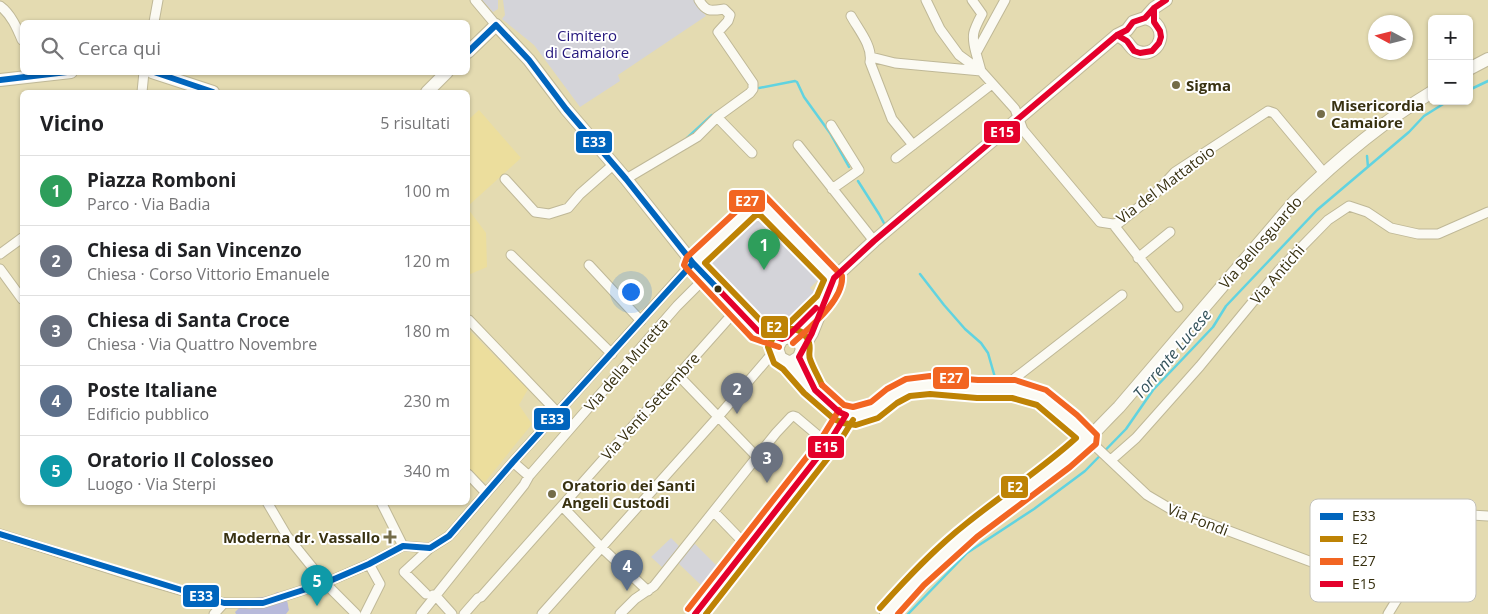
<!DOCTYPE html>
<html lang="it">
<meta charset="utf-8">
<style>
:root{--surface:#fff;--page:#f6f6f6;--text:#202124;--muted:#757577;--line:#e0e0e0;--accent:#746c49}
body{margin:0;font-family:"Open Sans",sans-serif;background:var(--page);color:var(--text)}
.controls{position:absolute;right:15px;top:15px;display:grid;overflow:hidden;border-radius:8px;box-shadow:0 1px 4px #0004}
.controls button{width:45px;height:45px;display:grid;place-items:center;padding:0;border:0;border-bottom:1px solid var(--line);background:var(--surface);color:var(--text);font:25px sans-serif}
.compass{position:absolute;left:1368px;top:15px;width:45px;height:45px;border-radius:50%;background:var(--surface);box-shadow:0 1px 4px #0004;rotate:277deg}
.you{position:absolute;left:630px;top:291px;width:18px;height:18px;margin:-12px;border:4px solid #fff;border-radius:50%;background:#1a73e8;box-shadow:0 0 0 8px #1a73e833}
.badge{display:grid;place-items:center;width:32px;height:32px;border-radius:50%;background:var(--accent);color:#fff;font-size:16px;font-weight:700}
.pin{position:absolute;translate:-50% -41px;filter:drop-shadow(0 1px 2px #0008)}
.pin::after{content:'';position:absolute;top:26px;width:18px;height:15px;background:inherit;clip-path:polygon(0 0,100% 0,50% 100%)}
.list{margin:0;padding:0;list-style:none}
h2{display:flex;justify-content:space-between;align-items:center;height:65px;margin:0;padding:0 20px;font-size:21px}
h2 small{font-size:16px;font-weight:400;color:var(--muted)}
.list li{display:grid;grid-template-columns:32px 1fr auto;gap:15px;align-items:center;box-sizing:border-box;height:70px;padding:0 20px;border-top:1px solid var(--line)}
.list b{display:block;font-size:19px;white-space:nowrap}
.list p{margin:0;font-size:16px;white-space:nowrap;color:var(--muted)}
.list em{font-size:16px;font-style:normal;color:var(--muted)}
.icon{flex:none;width:28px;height:28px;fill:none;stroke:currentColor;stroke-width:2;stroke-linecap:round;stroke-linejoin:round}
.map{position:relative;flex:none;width:1488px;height:614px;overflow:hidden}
.search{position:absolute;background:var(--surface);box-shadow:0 1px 4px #0004;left:20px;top:20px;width:450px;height:55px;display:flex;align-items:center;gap:12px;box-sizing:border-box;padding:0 18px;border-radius:8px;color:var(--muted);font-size:19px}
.panel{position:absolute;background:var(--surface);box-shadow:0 1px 4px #0004;left:20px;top:90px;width:450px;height:415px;border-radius:8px}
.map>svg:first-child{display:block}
.built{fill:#ecde9d}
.green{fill:#d4d4d9}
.forest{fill:#b8bada}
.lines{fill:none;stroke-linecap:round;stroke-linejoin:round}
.stream{stroke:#61d3e0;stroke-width:2.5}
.street-casing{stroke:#bfb897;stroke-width:11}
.secondary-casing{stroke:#bfb897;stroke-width:14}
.street{stroke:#fbfaf3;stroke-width:9}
.secondary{stroke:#fbfaf3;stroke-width:12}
.bus-1-casing{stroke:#fff;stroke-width:10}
.bus-2-casing{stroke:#fff;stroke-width:10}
.bus-3-casing{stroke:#fff;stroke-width:10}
.bus-4-casing{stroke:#fff;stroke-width:10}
.bus-1{stroke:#0065bd;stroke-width:6}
.bus-2{stroke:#be8305;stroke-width:6}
.bus-3{stroke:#f26522;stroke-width:6}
.bus-4{stroke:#e4002b;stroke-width:6}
.poi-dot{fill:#746c49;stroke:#fff;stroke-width:2}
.bus-dot{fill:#383111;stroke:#fff;stroke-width:2}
.labels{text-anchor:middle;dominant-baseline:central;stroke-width:4;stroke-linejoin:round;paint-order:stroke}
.park-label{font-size:15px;fill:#24167c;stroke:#fff}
.poi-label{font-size:15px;font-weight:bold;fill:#383111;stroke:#fff;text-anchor:start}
.street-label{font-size:15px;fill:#383111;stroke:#fff}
.water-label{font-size:16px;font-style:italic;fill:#34535c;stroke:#fff}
.key{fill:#fff;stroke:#c3c1b8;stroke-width:1}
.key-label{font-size:14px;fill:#383111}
.line-badge{stroke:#fff;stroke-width:2}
.badge-label{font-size:14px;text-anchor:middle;font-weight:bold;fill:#fff}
</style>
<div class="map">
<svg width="1488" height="614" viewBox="0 0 1488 614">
<rect width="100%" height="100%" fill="#e4dbb1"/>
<path class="built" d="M479,110l42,48 -53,48v-86z
M468,209l18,24 1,34 -19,8z
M469,330l59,59 -9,16 13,19 -47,58 -5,-1 -12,-14z"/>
<path class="green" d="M482,0h16v9l-5,3z
M503,0h193l10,16 -88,59 2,6 -40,26 -46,-62 -32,-26 3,-4z
M760,212l64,62 -14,14 6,5 -30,32c-8,5 -14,3 -23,1l-58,-60 1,-8 48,-45z
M671,538l8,8 -16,22 -12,-11z
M694,543l24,24 -17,18 -23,-22z"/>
<path class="forest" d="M277,592c11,3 10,9 12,18l-3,4h-50l-1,-2 5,-5 11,2 2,-2 -2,-4 2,-5 18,-2z"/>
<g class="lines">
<path class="stream" d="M759,88l36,-7 2,1 7,15 26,36 19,34
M1469,90l19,-9
M687,138l25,-23
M1367,156l1,11
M858,181l21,33 6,11
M920,274l24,31 21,24 16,14 7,10 8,28
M908,614l59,-61 67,-44 51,-38 41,-42 27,-39 60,-63 13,-21 91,-96 92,-78 15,-16 24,-15"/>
<defs>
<path id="street" d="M475,0l21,25
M926,0l14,29 19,26 22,16
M972,0l10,14c-9,17 -11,21 -6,39
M1005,0l-29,53 5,18 34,38 8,21 77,92 13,2 6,-1 35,-28 21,-23 93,-61 6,2 50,60
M0,6c11,8 17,22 22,34
M851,16c7,13 22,30 19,46l22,57 21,26
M154,22l4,-22
M871,57l24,6 86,8
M142,92l2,-20
M717,117l35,36
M831,125l28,45 -27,19
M798,145l76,96
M896,158l96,-74
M505,179l30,33 14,2 19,-6 12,-14 33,-29
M626,179l71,-42 20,-20 33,-24 3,-4v-6l-35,-51 10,-11 2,-6 -6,-6c-14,2 -18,3 -25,-9
M1113,224l65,83
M0,254l22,-16
M511,255l101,99
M1138,258l32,-26
M589,265l52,56
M0,269l22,30
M468,322l1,-2 89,93
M678,375l79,82
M1001,389l121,-94
M1093,444l54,51 32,19 26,8 195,73
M1111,460l25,-22 64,-72 79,-96 49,-50 21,-14 18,6 24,16 27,6h20l50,-22
M513,462l16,14 148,-170 29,-29
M468,474l18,19
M267,502l20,34 38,47 31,31
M381,502l22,44
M562,506l40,42 46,43
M714,512l34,35
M0,534l142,45 82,24h39l62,-20 44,-19 34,-18 27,2 19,-12 64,-74 174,-193 71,-68 76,77
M426,594l-22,-22 26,-24
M433,595h2l17,19
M214,614l10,-11
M365,614l15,-30 -11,-20
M421,614l103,-129 5,-9
M464,614l14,-16 3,-1 256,-288
M542,614l175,-196 60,-70
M620,614l15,-15 19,-13 122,-153 15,-16 2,-1 3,1 32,27
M1388,614l27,-44 39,-56 34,2"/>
<path id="secondary" d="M1117,35c3,2 8,4 10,7 4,4 5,9 12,10 22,6 32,-28 6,-34
M468,52l28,-27 33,35 37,49 60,70 67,84 65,68 19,17
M1469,69l19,-10
M152,72l61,20
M0,80l71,-8
M427,92l20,-20
M787,337l34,-33
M802,349l-3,-8 -8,-4 -9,2 -5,9 3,9c3,3 7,4 9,6 6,4 10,12 15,18 4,5 35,32 40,33 27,9 42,-21 65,-26 22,-6 46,0 68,1 12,1 26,-2 38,1 11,2 23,5 32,11l38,33 8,10
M789,362l4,-1 6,-4 3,-8 10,-16 22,-55 40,-37 243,-206 10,-5 6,-8 12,-4 9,-10 12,-8
M695,614l133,-170 18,-29
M886,614c27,-30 55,-60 87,-85 30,-23 64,-43 92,-68 19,-17 36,-36 54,-54l176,-206c42,-41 87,-79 137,-109"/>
</defs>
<use href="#street" class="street-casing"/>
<use href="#secondary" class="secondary-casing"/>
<use href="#street" class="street"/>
<use href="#secondary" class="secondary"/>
<defs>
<path id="bus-1" d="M468,52l28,-27 33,35 37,49 60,70 67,84 25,26
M154,72l59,20
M0,80l67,-8
M0,534l224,69h39l62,-20 44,-19 34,-18 27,2 19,-12 64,-74 180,-199"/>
<path id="bus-2" d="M758,213l66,67 -7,16 -35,34 -19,-7 -58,-60z
M822,385c-4,-9 -9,-17 -12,-26 -2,-5 1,-10 -1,-16 -4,-15 -20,-17 -33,-11l-8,15 6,16 9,6 21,24 30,26 9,4 13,2 22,-7 19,-15 13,-7 20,-2 47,4h35l25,7 39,33c-34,31 -73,56 -109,85 -32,25 -60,55 -87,85
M706,614l129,-165 18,-29"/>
<path id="bus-3" d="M779,347l-27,-9 -65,-69 -3,-4 3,-8 69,-64 8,2 78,81c2,24 -32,51 -49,67
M822,385l22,20 9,2 18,-5 16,-13 19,-10 24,-3 48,4h37l31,10 31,25 20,20 -1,9 -26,23 -93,70 -53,48 -26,29
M688,609l133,-170 18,-29"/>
<path id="bus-4" d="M1117,35l10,6 7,10 6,2 12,-2 7,-8 2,-6 -1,-6 -6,-9v-14
M718,289l40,42 24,8 5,-2 29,-29
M695,614l133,-170 18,-29 -7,-3 -24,-22 -16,-33 13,-24 22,-55 40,-37 243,-206 10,-5 6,-8 12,-4 9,-10 12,-8"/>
</defs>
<use href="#bus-1" class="bus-1-casing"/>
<use href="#bus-2" class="bus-2-casing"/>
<use href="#bus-3" class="bus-3-casing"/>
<use href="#bus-4" class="bus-4-casing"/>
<use href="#bus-1" class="bus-1"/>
<use href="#bus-2" class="bus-2"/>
<use href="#bus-3" class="bus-3"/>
<use href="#bus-4" class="bus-4"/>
</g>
<g class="poi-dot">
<circle cx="1176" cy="85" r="5"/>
<circle cx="1321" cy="114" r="5"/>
<circle cx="552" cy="494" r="5"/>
<path d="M387.5 529.5h5v5h5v5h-5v5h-5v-5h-5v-5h5z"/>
</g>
<circle class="bus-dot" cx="718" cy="289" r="4.5"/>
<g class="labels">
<g class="park-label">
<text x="587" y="35">Cimitero<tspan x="587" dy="17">di Camaiore</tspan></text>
</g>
<g class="poi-label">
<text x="1186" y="85">Sigma</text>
<text x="1331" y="105">Misericordia<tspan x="1331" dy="17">Camaiore</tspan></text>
<text x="562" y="485">Oratorio dei Santi<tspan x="562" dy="17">Angeli Custodi</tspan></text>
<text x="380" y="537" text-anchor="end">Moderna dr. Vassallo</text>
</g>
<g class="street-label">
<text transform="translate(1165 184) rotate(-37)">Via del Mattatoio</text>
<text transform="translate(1260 242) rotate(-49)">Via Bellosguardo</text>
<text transform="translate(1277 274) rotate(-49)">Via Antichi</text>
<text transform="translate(626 364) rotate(-49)">Via della Muretta</text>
<text transform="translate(650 406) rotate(-48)">Via Venti Settembre</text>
<text transform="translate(1198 519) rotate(21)">Via Fondi</text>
</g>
<g class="water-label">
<text transform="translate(1172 354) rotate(-50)">Torrente Lucese</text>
</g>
</g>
<rect x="1310" y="499" width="166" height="103" rx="8" class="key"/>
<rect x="1320" y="513" width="23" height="7" fill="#0065bd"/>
<rect x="1320" y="536" width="23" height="6" fill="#be8305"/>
<rect x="1320" y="558" width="23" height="7" fill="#f26522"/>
<rect x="1320" y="581" width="23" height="6" fill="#e4002b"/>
<g class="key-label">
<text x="1352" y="521">E33</text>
<text x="1352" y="544">E2</text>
<text x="1352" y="566">E27</text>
<text x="1352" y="589">E15</text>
</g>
<g class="line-badge">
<rect x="983" y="120" width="38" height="24" rx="5" fill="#e4002b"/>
<rect x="575" y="130" width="38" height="24" rx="5" fill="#0065bd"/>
<rect x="728" y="189" width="38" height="24" rx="5" fill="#f26522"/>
<rect x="760" y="315" width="29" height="24" rx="5" fill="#be8305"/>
<rect x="932" y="366" width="38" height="24" rx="5" fill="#f26522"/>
<rect x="533" y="407" width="38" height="24" rx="5" fill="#0065bd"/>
<rect x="807" y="435" width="38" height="24" rx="5" fill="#e4002b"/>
<rect x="1000" y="475" width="29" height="24" rx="5" fill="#be8305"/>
<rect x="182" y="584" width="38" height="24" rx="5" fill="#0065bd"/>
</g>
<g class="badge-label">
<text x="1002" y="137">E15</text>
<text x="594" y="147">E33</text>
<text x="747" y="206">E27</text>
<text x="774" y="332">E2</text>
<text x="951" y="383">E27</text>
<text x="552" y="424">E33</text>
<text x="826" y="452">E15</text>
<text x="1015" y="492">E2</text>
<text x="201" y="601">E33</text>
</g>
</svg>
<div class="controls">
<button>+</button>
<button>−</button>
</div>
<svg class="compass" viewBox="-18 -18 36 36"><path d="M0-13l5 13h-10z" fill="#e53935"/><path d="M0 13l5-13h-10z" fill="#757577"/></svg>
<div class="you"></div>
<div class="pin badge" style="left:764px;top:270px;background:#2e9e5b">1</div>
<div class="pin badge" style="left:737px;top:414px;background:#6b7280">2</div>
<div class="pin badge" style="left:767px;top:483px;background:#6b7280">3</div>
<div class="pin badge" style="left:627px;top:591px;background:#5c6f8a">4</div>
<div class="pin badge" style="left:317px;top:606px;background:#0f9aa8">5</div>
<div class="search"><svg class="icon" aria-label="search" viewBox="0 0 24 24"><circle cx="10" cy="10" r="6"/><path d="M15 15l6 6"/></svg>Cerca qui</div>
<section class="panel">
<h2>Vicino<small>5 risultati</small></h2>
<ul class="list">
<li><span class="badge" style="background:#2e9e5b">1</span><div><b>Piazza Romboni</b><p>Parco · Via Badia</p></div><em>100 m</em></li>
<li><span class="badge" style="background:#6b7280">2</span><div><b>Chiesa di San Vincenzo</b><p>Chiesa · Corso Vittorio Emanuele</p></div><em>120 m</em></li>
<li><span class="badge" style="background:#6b7280">3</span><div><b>Chiesa di Santa Croce</b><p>Chiesa · Via Quattro Novembre</p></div><em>180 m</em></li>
<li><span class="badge" style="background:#5c6f8a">4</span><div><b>Poste Italiane</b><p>Edificio pubblico</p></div><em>230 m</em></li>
<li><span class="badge" style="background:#0f9aa8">5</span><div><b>Oratorio Il Colosseo</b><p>Luogo · Via Sterpi</p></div><em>340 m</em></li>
</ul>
</section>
</div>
